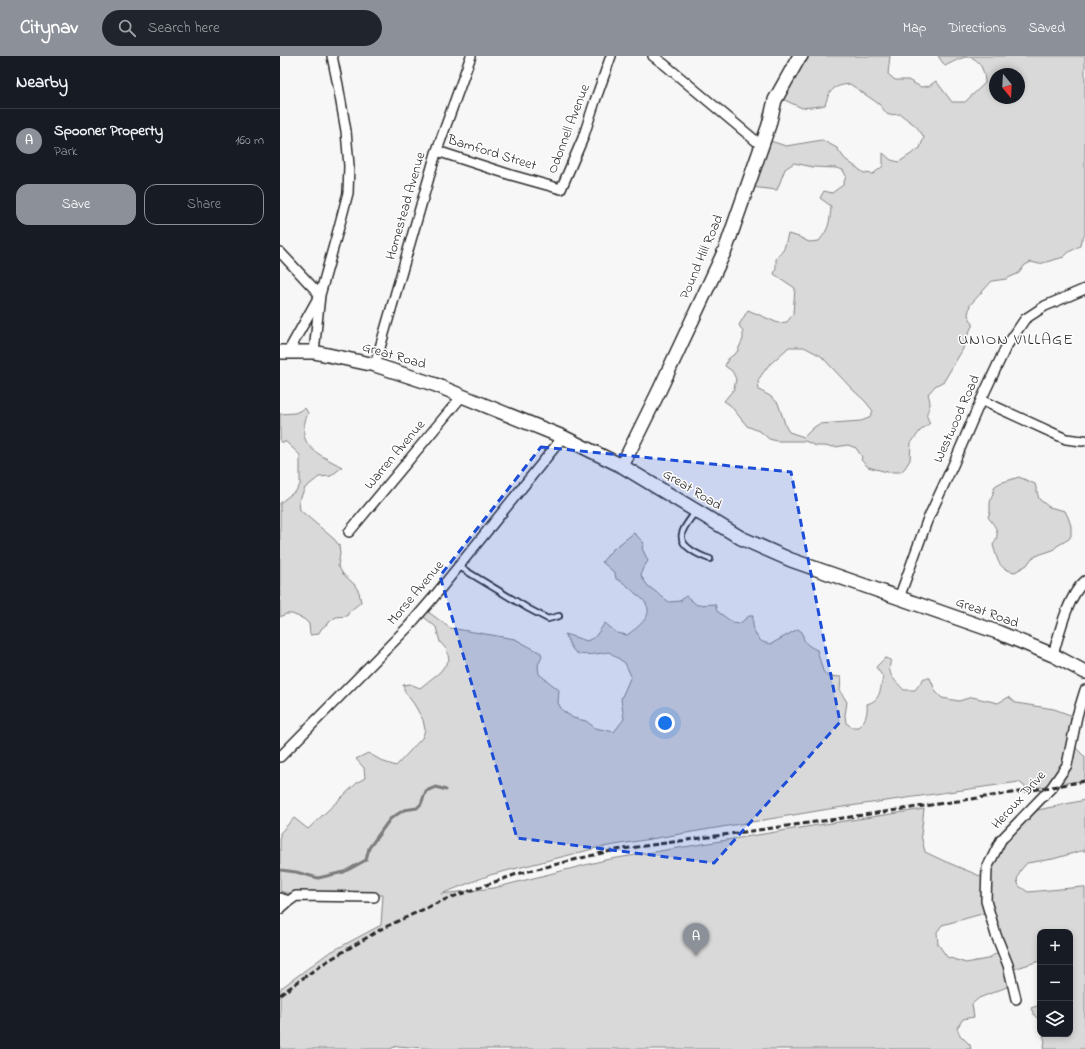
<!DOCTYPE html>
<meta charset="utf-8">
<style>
:root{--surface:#171b24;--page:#20242c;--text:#f1f3f6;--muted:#9ea1a6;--line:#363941;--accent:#8c9099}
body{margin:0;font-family:"Indie Flower",sans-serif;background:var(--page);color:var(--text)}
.controls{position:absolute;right:12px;bottom:12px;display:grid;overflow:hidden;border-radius:8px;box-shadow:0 2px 6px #0003}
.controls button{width:36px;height:36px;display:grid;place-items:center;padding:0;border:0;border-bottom:1px solid var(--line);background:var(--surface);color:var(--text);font:20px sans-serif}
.compass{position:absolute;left:709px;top:12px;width:36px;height:36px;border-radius:50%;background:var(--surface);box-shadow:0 2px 6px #0003;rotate:162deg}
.you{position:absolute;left:385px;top:667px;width:14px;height:14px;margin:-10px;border:3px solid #fff;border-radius:50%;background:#1a73e8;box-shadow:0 0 0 6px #1a73e833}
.badge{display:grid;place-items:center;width:26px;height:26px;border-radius:50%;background:var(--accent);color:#fff;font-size:13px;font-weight:700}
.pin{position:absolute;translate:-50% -33px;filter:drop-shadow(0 1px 2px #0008)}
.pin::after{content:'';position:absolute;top:21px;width:14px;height:12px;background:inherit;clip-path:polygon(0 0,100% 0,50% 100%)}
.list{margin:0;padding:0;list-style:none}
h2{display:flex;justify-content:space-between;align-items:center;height:52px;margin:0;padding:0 16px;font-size:17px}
h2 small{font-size:13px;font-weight:400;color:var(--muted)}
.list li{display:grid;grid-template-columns:26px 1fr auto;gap:12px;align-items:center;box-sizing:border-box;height:64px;padding:0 16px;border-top:1px solid var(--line)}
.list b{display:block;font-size:15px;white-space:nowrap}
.list p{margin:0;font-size:13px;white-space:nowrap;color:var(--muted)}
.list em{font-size:13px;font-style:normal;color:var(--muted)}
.actions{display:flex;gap:8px;padding:12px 16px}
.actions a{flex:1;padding:9px 0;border:1px solid var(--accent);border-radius:12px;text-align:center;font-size:14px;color:var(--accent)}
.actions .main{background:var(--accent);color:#fff}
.icon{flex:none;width:22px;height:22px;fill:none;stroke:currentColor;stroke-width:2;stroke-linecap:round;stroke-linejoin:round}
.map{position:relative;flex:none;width:805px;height:993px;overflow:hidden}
header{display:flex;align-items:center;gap:24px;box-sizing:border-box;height:56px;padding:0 20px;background:var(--accent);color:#fff}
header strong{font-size:19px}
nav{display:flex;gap:22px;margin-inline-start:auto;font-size:14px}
.search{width:280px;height:36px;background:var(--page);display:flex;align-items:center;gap:10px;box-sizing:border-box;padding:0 14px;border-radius:22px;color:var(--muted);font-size:15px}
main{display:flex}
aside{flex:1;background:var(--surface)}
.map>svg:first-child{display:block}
.green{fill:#d9d9d9;stroke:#828282;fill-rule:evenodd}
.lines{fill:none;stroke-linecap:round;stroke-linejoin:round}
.stream{stroke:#7b7b7b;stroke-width:3}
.lane-casing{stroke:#2b2b2b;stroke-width:8}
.street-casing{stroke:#2b2b2b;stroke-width:12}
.secondary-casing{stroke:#2b2b2b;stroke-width:16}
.lane{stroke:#fff;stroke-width:4.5}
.street{stroke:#fff;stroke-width:9}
.secondary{stroke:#fff;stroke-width:13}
.rail{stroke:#2b2b2b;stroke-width:3;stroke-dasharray:6 3;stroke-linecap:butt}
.marked{fill:#1d4ed8;fill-opacity:0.2;stroke:#1d4ed8;stroke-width:3;stroke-dasharray:8 5;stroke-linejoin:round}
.labels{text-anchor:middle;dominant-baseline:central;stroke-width:3;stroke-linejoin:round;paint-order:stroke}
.street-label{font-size:14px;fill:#2b2b2b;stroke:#fff}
.quarter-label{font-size:16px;letter-spacing:1px;fill:#2b2b2b;stroke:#fff}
</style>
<header>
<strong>Citynav</strong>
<div class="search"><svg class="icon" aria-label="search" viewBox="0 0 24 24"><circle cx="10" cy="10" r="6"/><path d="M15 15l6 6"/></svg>Search here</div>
<nav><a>Map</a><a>Directions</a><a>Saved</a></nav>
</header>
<main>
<aside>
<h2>Nearby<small></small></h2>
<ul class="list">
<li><span class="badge">A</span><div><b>Spooner Property</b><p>Park</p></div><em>160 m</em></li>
</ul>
<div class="actions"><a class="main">Save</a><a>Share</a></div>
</aside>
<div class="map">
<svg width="805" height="993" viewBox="0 0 805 993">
<rect width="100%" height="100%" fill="#f7f7f7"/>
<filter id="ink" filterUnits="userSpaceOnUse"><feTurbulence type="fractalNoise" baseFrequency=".025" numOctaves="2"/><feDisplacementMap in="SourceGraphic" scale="8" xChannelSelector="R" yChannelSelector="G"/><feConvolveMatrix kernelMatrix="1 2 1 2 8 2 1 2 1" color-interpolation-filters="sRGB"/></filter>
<g filter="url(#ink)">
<path class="green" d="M522,0h88l-2,18 7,6h13l13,7 8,-1 7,-5 16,21h13l20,-19c0,-10 -5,-27 -19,-26 -6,1 -15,6 -21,9l-7,-10h147v179l-4,5 -1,6 -11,6 -5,5 -25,7 -8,-2 -6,3 -6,8 -13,6 -14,2 -22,24 -2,10 5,9 -9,19 -1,6 -19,32 -9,5 -7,8c1,3 2,7 2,10 -1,10 -7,7 0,19l-10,8 -9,12 -1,17 -5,8 -4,4h-14l-19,-5 -7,-7 1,-3 -6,-9 -8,-3 -13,2 -13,-1h-6l-11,-5h-28l-8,-2 -8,-7 -14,-6 -17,-21 -6,-4 10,-12 2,-10 -4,-8 -7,-5 3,-7 9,-7 6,-13v-7l-4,-7 9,-15 30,13 9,-1 6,-8 2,-26 -21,-14 2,-6v-9l8,-10 4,-15 11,3 10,5 10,-1c10,-12 11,-19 12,-35l-11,-8 4,-7 8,2 11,-8 3,-9 -3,-6 -7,-2 -23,-1 -19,-4 -9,6 -8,21 -26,-3 13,-48 22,7 36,-6 15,8 8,11 19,14 9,1 10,-8v-13l8,7 8,2 21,-14 4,-11 -8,-11 -16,-12 -12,1 -9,-11 -29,-20c-17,2 -20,5 -25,21l-5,1 -18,2 -24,-11zM715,18h24v24h-24zM509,291h15l17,9 32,34 12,11 8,10 -4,7 -8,3 -42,3 -6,4 -9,9 -15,-5 -3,-5 -8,-24 -8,-7 -11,-6 -1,-10 10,-14z
M25,352l3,5c-14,33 9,40 34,54l-11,9 -12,1 -14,11 -6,13 1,9 34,29 5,6 1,9 -2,12 5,8 11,10 5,8 2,10 -12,10 -2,4 -11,1 -14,11 -4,6 -8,1 -1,-11 -5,-5 -12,-5h-6l-6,3v-114l10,-8 6,-4 4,-6v-30l-14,-13h-6v-28l15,-1z
M739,421l16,7 4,15 10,8 16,4 3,6 3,9v10l-2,3 -12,7 -4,4 -12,4 -9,4 -5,7 -12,7c-17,-3 -17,-11 -22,-27 8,-13 3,-17 -5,-28l2,-5v-9l5,-17 5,-3z
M354,477l10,10 -2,5 6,13 -6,9 -1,6 7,10 21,16 11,-1 6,-5 11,9 18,-1 2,7 16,12 6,1 10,-8h4c-1,9 1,19 8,25 2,2 7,2 10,3l27,-15 4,3c2,12 5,13 15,18l6,21 4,5 14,1 -1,14 7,11 -2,13 1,8 6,4h6c7,-5 10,-13 9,-23 14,-4 13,-14 16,-27l-7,-10 9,-9 6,2c-5,15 4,20 13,30h11l9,-12h6l6,14 6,6 17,3 13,-4 26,6 11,-6 7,6 38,6 19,7 -2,27 13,13h1v24l-57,9 -9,-7 -190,27 -232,39 -107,27 -49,19 53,-6 111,-28 207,-34 112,-17 -3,26 4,17 19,9 41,17 8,-21 27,-34 13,-12 52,-11v51h-4l-28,8 -26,4 -7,8 -3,9 2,6 9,6 54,-5 3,1v161h-42l2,-7 -2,-8h27v-102h-30v29l-30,9 2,15 -33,13 -7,6 2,13 -11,2 -6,9 3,7 10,10 1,4h-533l-41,-3 -7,3h-110v-60l47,-35 54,-29 2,-30 -97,-2 -6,-2v-58l14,-15 14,11 50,-47 7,-4 -1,-10 -8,-9 12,-6 16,9 12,4 26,-28 3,-8 -2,-10 -9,-16 -9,-12 -2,-7 7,-1 10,4 20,-16 9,-12 -2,-10 -7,-8 -4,-15 -17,-14 4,-5 27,20 65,11 26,14 1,4 -4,8 1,9 20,16 -1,13 4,7 11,8 13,3 9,7 19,4 10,-13 -3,-20 10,-23 -6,-13 -16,-11c-8,1 -29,6 -35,-1 -4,-4 -6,-12 -9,-17l22,7 8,-4 10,-14 12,10 10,2c7,-5 23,-16 21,-26 -1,-7 -7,-11 -12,-15 -6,-6 -12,-12 -20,-15l-1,-6 -13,-11 10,-12zM709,856l13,38 -15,9 -21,4 -19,-6 -9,-13 -1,-12 5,-7z
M760,949v19l-1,-4 -5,-5 -3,-7z"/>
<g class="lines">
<path class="stream" d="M0,814l16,2 22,6 26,-6 22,-12 3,-12 21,-29 14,-9 13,-2 4,-4 5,-13 10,-4 10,3"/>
<defs>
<path id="lane" d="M415,456c-4,7 -12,15 -13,22 -3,13 19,22 28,25
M178,510l71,43 19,10 11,-3"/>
<path id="street" d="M373,0l11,8 98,82
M157,95l74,24 50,14 22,-51 12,-37 16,-45
M0,196l40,43
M8,296l30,-54
M34,296l6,-57 19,-68 9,-34 1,-27 -3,-35 -8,-46 -6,-29
M95,309l61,-212 35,-97
M701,344l85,39 16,2 3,-1
M69,476l113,-136
M619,542l28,-77 27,-58 27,-63 25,-53 19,-28 20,-13 40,-17
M773,599c6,-21 15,-60 32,-74
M0,701l128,-130 25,-29 130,-161
M0,842l9,3 7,-5 78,1
M0,853l9,-8
M736,943l-8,-34 -12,-30 -10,-34 1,-33 14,-28 51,-53 15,-22 10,-49 8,-26"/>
<path id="secondary" d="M0,296h34l61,13 61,20 26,11 101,41 59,29 119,72 50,22 209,73 53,22 32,17
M342,410l37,-75 67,-143 43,-123 6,-25 23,-41 3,-3"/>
</defs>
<use href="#lane" class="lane-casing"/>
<use href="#street" class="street-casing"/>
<use href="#secondary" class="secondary-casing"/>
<use href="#lane" class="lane"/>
<use href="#street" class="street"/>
<use href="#secondary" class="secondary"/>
<path class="rail" d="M0,939l41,-30 62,-37 61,-28 73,-26 85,-21 14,-3 207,-29 229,-34 33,-6"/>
</g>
</g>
<path class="marked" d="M261,391l250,25 49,250 -126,141 -197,-25 -77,-262z"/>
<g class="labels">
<g class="street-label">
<text transform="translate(289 73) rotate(-69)">Odonnell Avenue</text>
<text transform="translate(212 97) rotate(17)">Bamford Street</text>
<text transform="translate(126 150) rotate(-74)">Homestead Avenue</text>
<text transform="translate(422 201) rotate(-67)">Pound Hill Road</text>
<text transform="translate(114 300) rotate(16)">Great Road</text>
<text transform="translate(677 363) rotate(-66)">Westwood Road</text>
<text transform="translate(115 399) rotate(-50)">Warren Avenue</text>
<text transform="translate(412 434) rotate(31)">Great Road</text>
<text transform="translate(136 537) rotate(-50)">Morse Avenue</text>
<text transform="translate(707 557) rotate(20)">Great Road</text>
<text transform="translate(739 744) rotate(-48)">Heroux Drive</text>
</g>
<g class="quarter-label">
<text x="736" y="284">UNION VILLAGE</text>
</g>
</g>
</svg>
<div class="controls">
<button>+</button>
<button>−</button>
<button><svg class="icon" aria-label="layers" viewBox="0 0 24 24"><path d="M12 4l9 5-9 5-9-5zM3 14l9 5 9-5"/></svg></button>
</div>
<svg class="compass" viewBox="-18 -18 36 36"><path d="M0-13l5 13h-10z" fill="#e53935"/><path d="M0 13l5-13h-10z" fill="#9ea1a6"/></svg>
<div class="you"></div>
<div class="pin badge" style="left:416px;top:900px">A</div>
</div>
</main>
